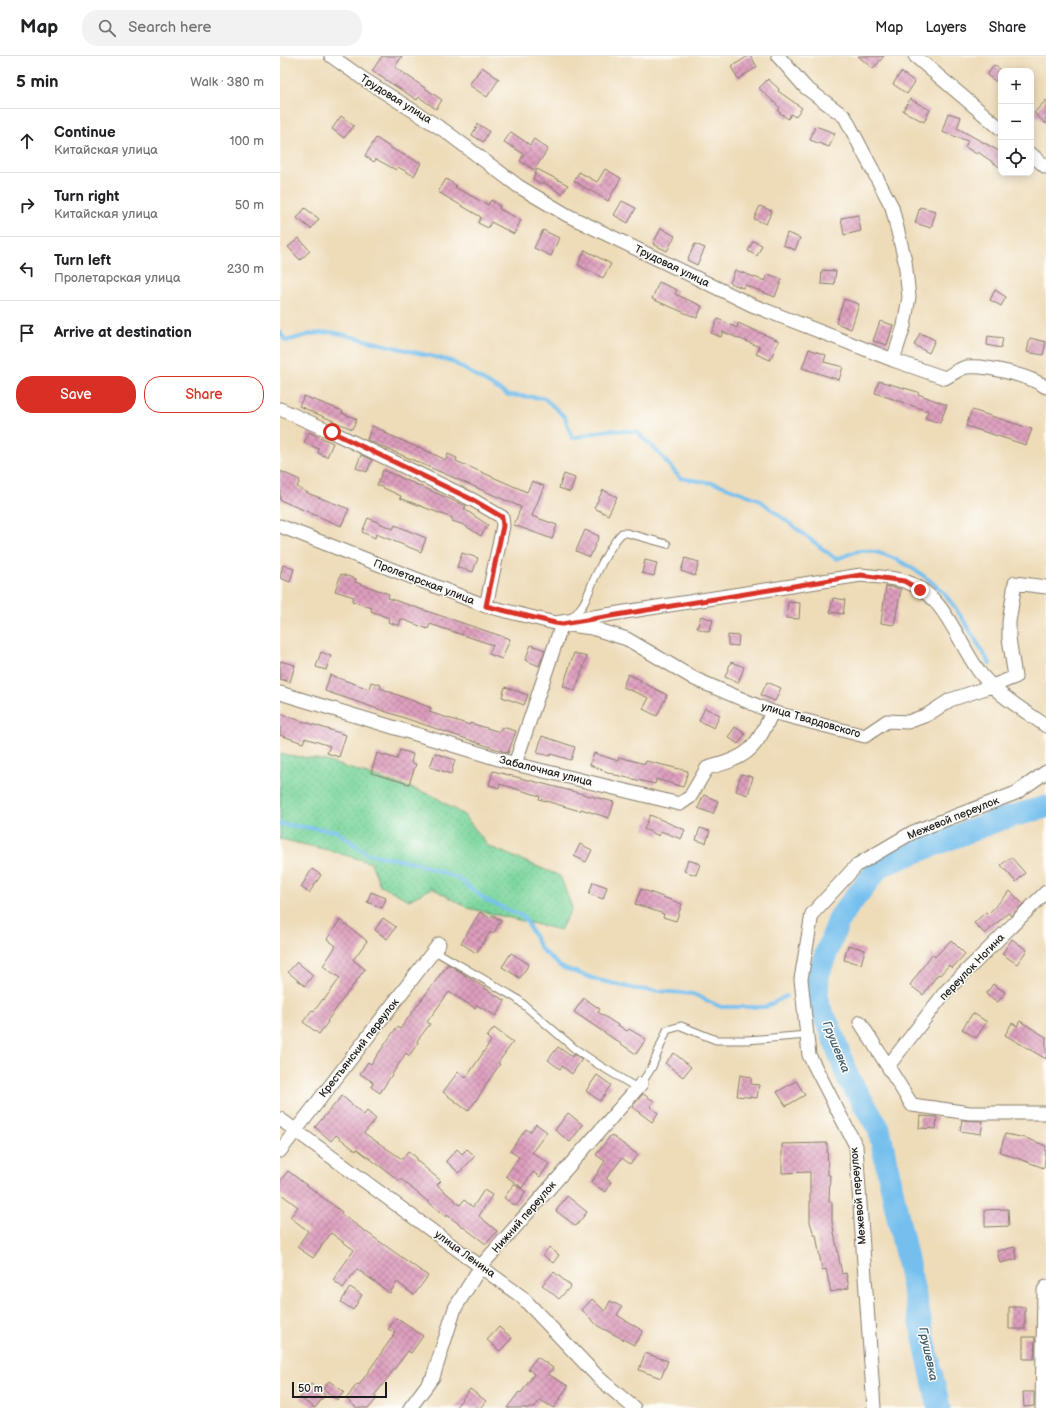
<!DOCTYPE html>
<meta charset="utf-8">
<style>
:root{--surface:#fff;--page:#f2f2f2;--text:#202124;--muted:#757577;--line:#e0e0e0;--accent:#d93025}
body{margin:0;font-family:"Balsamiq Sans",sans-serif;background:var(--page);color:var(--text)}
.controls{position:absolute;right:12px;top:12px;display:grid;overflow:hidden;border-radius:8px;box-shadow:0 2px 10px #0003}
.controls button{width:36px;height:36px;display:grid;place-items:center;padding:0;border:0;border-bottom:1px solid var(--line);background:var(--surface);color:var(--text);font:20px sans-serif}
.scale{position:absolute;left:12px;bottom:10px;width:95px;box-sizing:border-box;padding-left:4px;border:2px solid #1c1c1c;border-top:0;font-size:11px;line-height:14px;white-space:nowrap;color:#1c1c1c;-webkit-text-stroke:3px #fdfcf7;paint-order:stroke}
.stop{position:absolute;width:12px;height:12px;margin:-9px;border:3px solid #d93025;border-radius:50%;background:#fff}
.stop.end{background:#d93025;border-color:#fff;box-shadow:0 1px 4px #0008}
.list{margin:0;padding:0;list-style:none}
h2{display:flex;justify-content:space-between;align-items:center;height:52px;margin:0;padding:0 16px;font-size:17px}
h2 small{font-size:13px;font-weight:400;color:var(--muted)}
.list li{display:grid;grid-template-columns:26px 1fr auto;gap:12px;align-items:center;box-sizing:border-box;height:64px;padding:0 16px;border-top:1px solid var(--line)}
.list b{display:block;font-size:15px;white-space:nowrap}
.list p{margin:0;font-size:13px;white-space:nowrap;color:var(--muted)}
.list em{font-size:13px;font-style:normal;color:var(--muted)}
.actions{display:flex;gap:8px;padding:12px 16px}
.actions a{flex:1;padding:9px 0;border:1px solid var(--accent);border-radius:16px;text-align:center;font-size:14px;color:var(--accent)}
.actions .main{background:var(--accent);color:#fff}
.icon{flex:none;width:22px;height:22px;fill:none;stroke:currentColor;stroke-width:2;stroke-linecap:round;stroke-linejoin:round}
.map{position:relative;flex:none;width:766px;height:1352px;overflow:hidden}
header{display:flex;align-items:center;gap:24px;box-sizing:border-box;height:56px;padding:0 20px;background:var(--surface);border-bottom:1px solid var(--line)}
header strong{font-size:19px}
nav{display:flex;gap:22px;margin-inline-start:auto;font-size:14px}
.search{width:280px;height:36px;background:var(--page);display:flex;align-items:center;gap:10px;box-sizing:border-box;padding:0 14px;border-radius:16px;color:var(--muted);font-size:15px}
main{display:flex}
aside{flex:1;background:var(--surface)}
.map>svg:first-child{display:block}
.grass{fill:url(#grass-dots);stroke:#4c795c}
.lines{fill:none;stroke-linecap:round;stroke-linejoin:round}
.stream{stroke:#75bfee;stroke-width:4}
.river{stroke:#75bfee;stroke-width:23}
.building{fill:url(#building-cross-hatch)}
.lane-casing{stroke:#857c6a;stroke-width:9}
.street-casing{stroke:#857c6a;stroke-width:15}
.lane{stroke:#fff;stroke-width:7}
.street{stroke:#fff;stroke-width:13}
.route{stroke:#d93025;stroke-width:5}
.labels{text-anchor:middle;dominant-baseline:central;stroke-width:3;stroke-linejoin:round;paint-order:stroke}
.street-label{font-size:11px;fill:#1c1c1c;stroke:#fdfcf7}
.water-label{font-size:12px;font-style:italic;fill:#405d70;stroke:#fdfcf7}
</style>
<header>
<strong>Map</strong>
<div class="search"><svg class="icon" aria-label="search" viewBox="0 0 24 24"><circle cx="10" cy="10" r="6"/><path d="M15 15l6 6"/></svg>Search here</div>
<nav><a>Map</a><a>Layers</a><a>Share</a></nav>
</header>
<main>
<aside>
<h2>5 min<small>Walk · 380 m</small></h2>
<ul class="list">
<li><svg class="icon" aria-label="ahead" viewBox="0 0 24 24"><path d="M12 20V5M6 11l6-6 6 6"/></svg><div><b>Continue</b><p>Китайская улица</p></div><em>100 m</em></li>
<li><svg class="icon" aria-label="right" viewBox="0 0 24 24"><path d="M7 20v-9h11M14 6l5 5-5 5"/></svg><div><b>Turn right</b><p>Китайская улица</p></div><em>50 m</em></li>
<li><svg class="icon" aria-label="left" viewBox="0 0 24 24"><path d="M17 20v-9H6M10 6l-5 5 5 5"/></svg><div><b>Turn left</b><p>Пролетарская улица</p></div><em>230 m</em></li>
<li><svg class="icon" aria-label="arrive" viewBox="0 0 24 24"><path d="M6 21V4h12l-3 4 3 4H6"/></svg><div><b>Arrive at destination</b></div></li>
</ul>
<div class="actions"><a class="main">Save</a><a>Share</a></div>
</aside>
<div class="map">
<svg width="766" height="1352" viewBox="0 0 766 1352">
<defs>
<pattern id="grass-dots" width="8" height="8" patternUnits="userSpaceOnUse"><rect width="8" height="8" fill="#7cd69d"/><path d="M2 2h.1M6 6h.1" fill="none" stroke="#6bb787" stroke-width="1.8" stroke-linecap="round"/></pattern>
<pattern id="building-cross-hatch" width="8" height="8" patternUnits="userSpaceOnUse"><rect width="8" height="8" fill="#dd9ebd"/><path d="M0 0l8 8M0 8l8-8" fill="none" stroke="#b28099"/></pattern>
</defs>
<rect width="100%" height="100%" fill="#fdfcf7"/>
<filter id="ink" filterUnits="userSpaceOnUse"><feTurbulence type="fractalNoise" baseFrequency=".025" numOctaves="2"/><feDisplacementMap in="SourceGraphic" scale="8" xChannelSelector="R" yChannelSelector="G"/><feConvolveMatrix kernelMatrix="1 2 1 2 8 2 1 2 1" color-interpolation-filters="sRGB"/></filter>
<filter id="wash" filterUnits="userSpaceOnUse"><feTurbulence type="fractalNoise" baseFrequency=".012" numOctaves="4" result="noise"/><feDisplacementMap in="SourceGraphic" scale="16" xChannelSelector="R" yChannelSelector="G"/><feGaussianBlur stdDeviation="0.9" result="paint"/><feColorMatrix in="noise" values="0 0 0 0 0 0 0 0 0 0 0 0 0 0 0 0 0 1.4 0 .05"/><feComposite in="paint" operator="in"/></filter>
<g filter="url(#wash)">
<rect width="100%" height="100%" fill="#eedcb9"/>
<path class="grass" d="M0,698l43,6 109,35 33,21 23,30 72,30 12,32 -12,22 -92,-22 -36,-20 -23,12 -29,-15 -9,-22 -39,-12 -52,-12z"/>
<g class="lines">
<path class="stream" d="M0,276l6,9 25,-7 21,-2 119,29 57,34 36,3 21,19 7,21 37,-8 28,2 21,20 22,26 38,6 40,15 78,60c7,-2 16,-7 23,-8 28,-3 70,25 88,46 16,19 29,45 43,67
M0,768l56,7 32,23 49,9 42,16 27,21 38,17 17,32 20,18 37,13 38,9 57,5 28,13h45l20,-11"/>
<path class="river" d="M659,1352l-60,-279 -31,-51 -18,-50 -13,-25 1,-28 22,-58 40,-51 118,-46 48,-13"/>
</g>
<g id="blocks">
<path class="building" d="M102,0h20l-7,11 47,33 -6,9 -17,-12 -2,3 -45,-29z
M468,0h3l6,11 -19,12 -7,-12z
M578,0h26l-11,13z
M714,9l7,5v15l-14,-10z
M202,11l17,12 -12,18 -18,-12z
M621,16l14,10 -8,12 -14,-10z
M488,23l11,10 -1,2 24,17 -7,9 -4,-3 -3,5 -10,-8 2,-3 -21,-20z
M630,43l20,11 -6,12 -21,-11z
M766,44v24l-12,-11z
M668,57l13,4 -4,11 44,24v16l-23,-16 -1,2 -12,-7 3,-6 -26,-9z
M61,60l13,10 -10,12 -12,-9z
M198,68l11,7 -6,11 -11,-7z
M535,70l20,7 -6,14 -19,-7z
M231,76l19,13 4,-6 14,10 -14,21 -14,-9 4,-7 -20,-12z
M96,82l18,12 27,13 -7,13 -16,-9 -2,3 -20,-11 -2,3 -9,-6z
M257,113l31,16 -6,9 -19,-12 -1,2 -9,-5z
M325,113l16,9 -13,23 -34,-20 5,-9 18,10z
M166,123l11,7 -2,1 33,18 3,-5 9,6 -1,3 22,11 -7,14 -23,-12 -3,6 -10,-5 3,-6 -43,-25z
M342,145l14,7 -8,15 -14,-8z
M480,150l12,5 -6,13 -12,-5z
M640,151l16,4 -5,17 -16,-5z
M25,152l14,11 -8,10 -14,-11z
M578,159l3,16 -17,4 -3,-17z
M381,172l14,8 -8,15 -14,-7z
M263,174l16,8 -8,18 -17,-8z
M507,177l13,5 -5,12 -12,-5z
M19,182l11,13 -10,9 -12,-13z
M473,185l9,4 -5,11 -9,-5z
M415,188l10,4 -8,17 -10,-5z
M305,194l26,14 -8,14 -25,-13z
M455,214l30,11 3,-7 14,5 -7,18 -30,-12 -2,3 -13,-5z
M542,214l14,1 -2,14 -13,-1z
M379,226l18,8 -2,4 27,12 -5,12 -45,-19z
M715,234l11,7 -5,9 -11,-6z
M564,243l15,5 -8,25 -15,-6z
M438,263l19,9 1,-5 41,18 -9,19 -14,-6 4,-7 -37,-15 -2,5 -10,-4z
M600,265l13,4 -6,20 -14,-4z
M640,277l15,7 -6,13 -15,-8z
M708,280l15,2 -2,10 -14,-3z
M750,282l16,4 -3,13 -16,-3z
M529,293l17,6 -2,7 19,5 -4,13 -37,-12z
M599,325l39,11v2l29,11 -7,18 -15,-5 3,-7 -53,-18z
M24,340l39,15 -1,2 15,6 -5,10 -53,-23z
M692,354l60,19 -6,16 -60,-19z
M92,370l14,6 -1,1 34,15v-1l27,13 2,-6 9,4 -1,3 71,31 5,-11 12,5 -12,30 25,9 -5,14 -38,-14 7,-18 -154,-67z
M29,376l24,11 -6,14 -9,-4 1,-4 -15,-6z
M81,399l11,5 -5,12 -11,-4z
M103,414l83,36 -2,3 24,16 -7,11 -17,-11 -12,-4v-3l-52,-20 1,-2 -24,-11z
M0,415l20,9 -3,7 13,7 39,15 -8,17 -61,-26z
M284,418l11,4 -5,14 -11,-4z
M323,434l14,7 -9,18 -14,-7z
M88,462l25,11 2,-4 31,13 -5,14 -45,-18 -1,4 -13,-6z
M305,474l14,6 -9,21 -14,-6z
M182,497l16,5 -5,14 -16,-5z
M405,502l14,4 -4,14 -14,-5z
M365,504l12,3 -3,13 -12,-3z
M3,509l11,4 -4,13 -10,-4z
M61,518l15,5 -1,3 34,12 -1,4 122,41 -8,20 -13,-5 4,-9 -63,-21 -2,5 -27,-10 -2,7 -11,-4 1,-4 -18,-7 1,-3 -20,-7 2,-4 -19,-6z
M606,530l15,3 -7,36 -13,-2z
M553,542l12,2 -2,14 -13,-2z
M508,546l12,1 -1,16 -13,-1z
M421,560l12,4 -4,12 -12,-4z
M448,579l11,1 -1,10 -10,-1z
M251,589l14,5 -6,16 -14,-6z
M41,596l10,4 -5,14 -10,-3z
M294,597l13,4 -12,34 -12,-5z
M0,605l15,4 -5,17 -10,-3z
M451,606l13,5 -6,16 -13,-6z
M348,618l13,6 -1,1 27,14 -10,21 -14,-7 6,-11 -26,-11z
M50,619l39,14 2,-7 10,3 -1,3 51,20 -2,4 41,13v-2l30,9 2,-5 14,4 -8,22 -183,-62z
M487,626l14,6 -6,13 -14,-6z
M225,631l23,8 -4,10 -22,-8z
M425,652l15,7 -6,13 -15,-7z
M0,658l66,21 -7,22 -12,-4 3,-7 -25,-8 -2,5 -23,-8z
M455,671l10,7 -7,10 -10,-7z
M262,680l33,11 -4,13 -20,-6 -1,2 -13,-3z
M120,694l13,4 -2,9 5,1 -7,20 -38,-11 6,-20 20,6z
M155,697l20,7 -4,14 -21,-7z
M314,697l24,8 1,-4 26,7 1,-3 42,10 -5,16 -27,-8 -1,5 -40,-9 -25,-10z
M213,715l121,31 -5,16 -28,-9 -1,2 -41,-12 1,-3 -40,-12 -1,4 -10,-3z
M461,718l12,3 -5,18 -12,-4z
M424,739l14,6 -5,13 -15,-6z
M370,759l35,15 -4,9 -20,-8 -2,5 -15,-7z
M420,772l10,3 -4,12 -10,-3z
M300,788l12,6 -6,12 -12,-6z
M731,801l14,16 -9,9 -15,-17z
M408,804l12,4 -4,11 -12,-4z
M32,813l9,6 -12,18 -8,-6z
M313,826l14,5 -4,12 -14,-5z
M361,833l41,15 -6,17 -13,-4 1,-3 -29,-10z
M730,835l13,13 -12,12 -3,-3 -23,21 -11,-11 12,-11 2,2z
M91,836l15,6 -4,10 -15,-6z
M200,856l10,6 2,-3 9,5 -8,14 -3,-2 -14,21 -15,-10z
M103,862l13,9 -9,12 -12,-9z
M60,864l27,21 -14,19 12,9 -38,52 1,1 -9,12 -16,-12 9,-12 2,1 9,-12 1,1 16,-22 -17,-12 13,-20 -9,-7z
M732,883l15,11 -10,14 -15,-10z
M671,884l14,14 -13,14 -3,-3 -9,10 -2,-1 -15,21 -13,-10 22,-31 3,3z
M568,889l17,5 -4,14 -17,-4z
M231,897l18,11 -9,14 -18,-11z
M17,906l16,13 -8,11 -17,-14z
M168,908l57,37 -9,15 -19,-11 -2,3 -26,-16 -22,30 3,2 -13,17 1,2 -9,13 -3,-3 -26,40 -9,-6 2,-5 -13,-8 8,-12 3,2 26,-37 3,2z
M713,928l12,8 -7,10 -12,-8z
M304,942l16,11 -2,3 29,19 2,-2 17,10 -10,15 -62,-42z
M693,957l14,9 -11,16 -14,-9z
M740,965l26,16v22l-41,-24 7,-12 5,3z
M214,972l19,14 -15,21 2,1 -16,23 1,1 -17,23 -25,-19 15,-20 8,6 25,-37 -4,-4z
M278,991l14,10 2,-3 8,5 -10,15 -10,-8 -2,3 -12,-9z
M394,997l17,14 -8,10 -18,-14z
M317,1019l14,10 -11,16 -14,-10z
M460,1019l11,2v7l8,1 -2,13 -20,-2z
M516,1025l9,14 -19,11 -9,-14z
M363,1038l11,7 -4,6 8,6 -6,9 -20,-15z
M62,1040l22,19 3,-4 9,8 -12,14 38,26 6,-8 9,7 -1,2 25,21 -4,4 23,20 4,-5 9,7 11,-17 8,5 -13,21 18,15 -11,13 -39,-29 -1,2 -45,-38 -1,2 -43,-32 -1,2 -20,-16 -5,6 -16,-14z
M288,1057l15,12 -13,17 -15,-12z
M640,1060l17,1 -1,12 -17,-1z
M682,1064l21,1 -2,13 -21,-3z
M256,1068l11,8 -15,20 17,12 -9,13 -7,-5 -11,16 -16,-12 13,-19 -9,-6 16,-22 4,3z
M725,1078l21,4 20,8 -2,22 -44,-16z
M331,1079l27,20 -8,9 -8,-6 -16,21 5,3 -5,10 -15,-9 14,-22 -9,-6z
M547,1087l1,32h2l-1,27h3v20l10,52 4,-1 3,15 -18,4 -5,-23 -4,1 -6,-35h-2l-4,-13v-50l-28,1v-29z
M177,1093l5,5 5,-5 8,7 -16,17 -13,-12z
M8,1115l54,41 -1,2 87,62 -14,19 -17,-13 -7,11 -33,-24 -14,19 -10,-8 21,-30 -23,-17 -18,25 -16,-11 11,-16 -18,-14 8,-10 -18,-14v-12z
M234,1128l12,8 -10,14 -12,-8z
M287,1140l20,16 -11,14 -20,-15z
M728,1153l1,17 -24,1v-17z
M269,1191l10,8 -6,8 -10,-8z
M735,1191l2,12 -17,4 -3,-12z
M274,1216l17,14 -12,13 -17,-14z
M70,1231l12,8 -9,15 -12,-8z
M312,1243l13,12 5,-10 12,6 -5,8 26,16 -9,14 -36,-19 -16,-16z
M729,1251h16v22h-16z
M116,1262l27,18 -12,17 -3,-2 -34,45 3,2 -8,10h-12l-11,-9 11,-15 2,1 36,-52 -7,-4z
M219,1271l13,11 -12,13 -13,-11z
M743,1281h12l-1,22h-11z
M365,1297l23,8 -7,17 -22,-8z
M257,1301l16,11 -5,6 20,12 -14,22 -14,-8 -6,8h-27l12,-16 2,1 13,-19 -6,-5z
M49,1325l15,11 -7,8 -14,-12z
M31,1328l14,11 -10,13 -15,-10z
M190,1333l16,12 -6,7h-25z
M743,1336h11v14l-10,1z"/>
</g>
</g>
<g filter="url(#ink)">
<use href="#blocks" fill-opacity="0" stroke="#857c6a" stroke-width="1"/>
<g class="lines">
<defs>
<path id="lane" d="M291,562c16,-12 17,-28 26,-45 5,-11 16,-31 25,-40h5l40,11
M155,895l81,47 58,50 25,17 38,23
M361,1028l11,-17 15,-37 14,-4 35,14h31l60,-5"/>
<path id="street" d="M51,0l31,22 83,53 73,55 49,29 185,90 141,55 52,18c6,-3 15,-10 22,-11 20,-2 63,9 79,20
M498,0l27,31 40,30 47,90 13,54 4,36 -5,29 -11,34
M635,0l86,73
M751,98l15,13
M0,353l52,23 141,68 29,17 1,9 -17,80
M0,470l206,80 69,17 306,-48c14,2 29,2 43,6 40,12 52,58 74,89 17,24 45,39 68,56
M0,637l235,71 165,40 10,-7 17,-29c40,-10 49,-18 65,-56
M235,708l47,-140 30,4 35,11 68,40 77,33 93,24 22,-15 21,1 19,-7 23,-15 42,-14 23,-9 -6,-39v-16l6,-39 31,4
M580,966l52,83 58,8h76
M609,1009l57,-74 100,-99
M0,1063l242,178 78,82 34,29
M0,1095l159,-207
M130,1352l23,-31 22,-69 26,-42 160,-182
M594,1352l-18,-262 -47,-91 -8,-76 11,-65 45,-49 56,-33 103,-39 30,-21
M762,1352l2,-118 2,-3"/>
</defs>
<use href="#lane" class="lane-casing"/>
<use href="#street" class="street-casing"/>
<use href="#lane" class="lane"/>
<use href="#street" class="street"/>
</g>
</g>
<g class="lines" filter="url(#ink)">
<path class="route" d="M52,376l141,68 29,17 1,9 -17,80 69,17 7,1 299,-49 43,6 16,9"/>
</g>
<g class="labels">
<g class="street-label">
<text transform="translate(116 43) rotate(32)">Трудовая улица</text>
<text transform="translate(392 210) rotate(26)">Трудовая улица</text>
<text transform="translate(144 526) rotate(21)">Пролетарская улица</text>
<text transform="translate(531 664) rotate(16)">улица Твардовского</text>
<text transform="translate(266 715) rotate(14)">Забалочная улица</text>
<text transform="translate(673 762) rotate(-22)">Межевой переулок</text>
<text transform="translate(692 911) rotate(-46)">переулок Ногина</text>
<text transform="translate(79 992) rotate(-52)">Крестьянский переулок</text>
<text transform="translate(578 1140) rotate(-95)">Межевой переулок</text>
<text transform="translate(244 1161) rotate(-49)">Нижний переулок</text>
<text transform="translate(185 1198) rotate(36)">улица Ленина</text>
</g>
<g class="water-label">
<text transform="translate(556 991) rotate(68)">Грушевка</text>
<text transform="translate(648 1298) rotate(78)">Грушевка</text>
</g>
</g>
</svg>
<div class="controls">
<button>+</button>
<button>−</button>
<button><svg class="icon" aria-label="locate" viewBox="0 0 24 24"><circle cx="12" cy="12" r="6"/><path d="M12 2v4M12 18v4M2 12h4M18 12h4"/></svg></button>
</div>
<div class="scale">50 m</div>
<div class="stop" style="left:52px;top:376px"></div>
<div class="stop end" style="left:640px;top:534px"></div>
</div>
</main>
